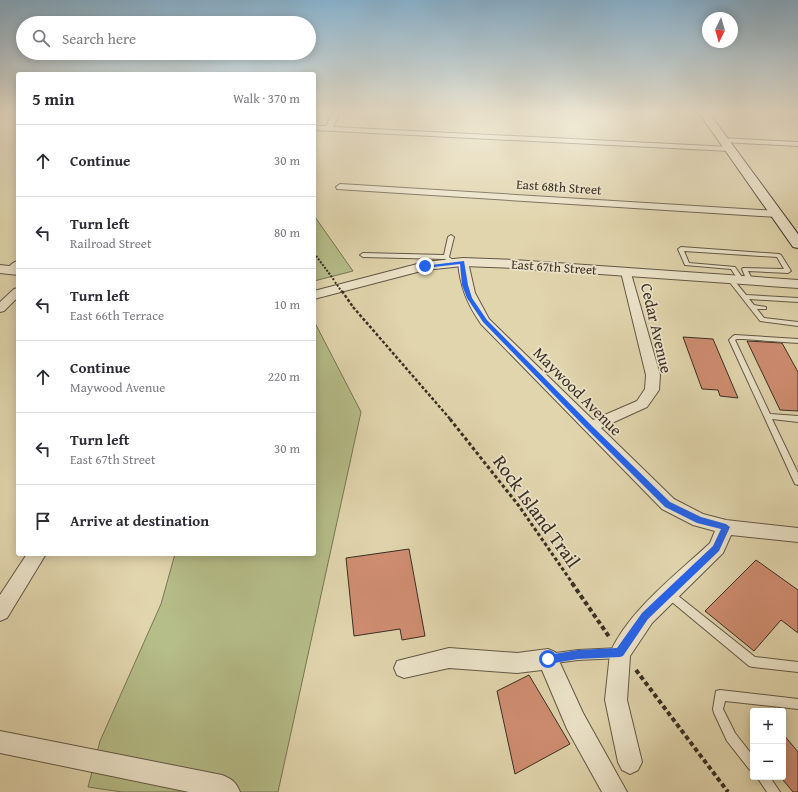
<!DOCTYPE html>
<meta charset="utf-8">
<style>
:root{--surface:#fff;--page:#f7f7f7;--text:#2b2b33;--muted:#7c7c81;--line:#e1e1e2}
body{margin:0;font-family:"Gentium Book Plus",serif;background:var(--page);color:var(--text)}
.controls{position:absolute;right:12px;bottom:12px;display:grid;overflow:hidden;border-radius:4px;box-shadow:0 2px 10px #0003}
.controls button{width:36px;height:36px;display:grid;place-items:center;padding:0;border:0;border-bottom:1px solid var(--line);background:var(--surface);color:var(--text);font:20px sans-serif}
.compass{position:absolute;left:702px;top:12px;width:36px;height:36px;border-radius:50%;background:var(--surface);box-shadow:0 2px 10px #0003;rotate:185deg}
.stop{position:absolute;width:12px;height:12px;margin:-9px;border:3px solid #2563eb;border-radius:50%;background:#fff}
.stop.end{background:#2563eb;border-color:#fff;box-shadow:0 1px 4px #0008}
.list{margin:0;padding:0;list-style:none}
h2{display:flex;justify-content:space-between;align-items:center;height:52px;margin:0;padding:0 16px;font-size:17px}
h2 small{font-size:13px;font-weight:400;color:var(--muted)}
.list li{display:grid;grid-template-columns:26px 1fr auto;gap:12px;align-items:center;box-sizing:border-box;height:72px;padding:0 16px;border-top:1px solid var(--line)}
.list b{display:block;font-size:15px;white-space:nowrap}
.list p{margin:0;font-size:13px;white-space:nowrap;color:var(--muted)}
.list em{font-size:13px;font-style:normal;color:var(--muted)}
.icon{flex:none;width:22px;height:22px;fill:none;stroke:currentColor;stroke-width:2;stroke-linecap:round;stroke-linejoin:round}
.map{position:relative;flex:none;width:798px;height:792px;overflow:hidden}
.search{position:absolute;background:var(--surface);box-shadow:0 2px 10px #0003;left:16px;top:16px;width:300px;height:44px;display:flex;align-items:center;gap:10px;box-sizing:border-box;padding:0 14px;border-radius:22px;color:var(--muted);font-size:15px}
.panel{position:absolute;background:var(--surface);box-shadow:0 2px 10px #0003;left:16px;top:72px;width:300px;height:484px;border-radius:4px}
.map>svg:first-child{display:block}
.green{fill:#b5bd88;stroke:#777656}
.building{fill:#d08e72;stroke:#392f24}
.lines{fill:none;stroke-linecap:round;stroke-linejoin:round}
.service-casing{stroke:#635846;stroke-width:2}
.minor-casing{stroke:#635846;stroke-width:2}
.tertiary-casing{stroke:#635846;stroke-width:2}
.secondary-casing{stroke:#392f24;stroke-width:2}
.path-far3{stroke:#392f24;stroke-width:2;stroke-dasharray:2 1.5;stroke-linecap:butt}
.path-far2{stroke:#392f24;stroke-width:2.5;stroke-dasharray:3 2;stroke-linecap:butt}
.path-far1{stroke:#392f24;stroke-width:3;stroke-dasharray:3.5 2.5;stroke-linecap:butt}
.path{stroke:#392f24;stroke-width:4;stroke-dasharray:4.5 3;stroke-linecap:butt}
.service{fill:#ece4ca;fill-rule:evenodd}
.minor{fill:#ece4ca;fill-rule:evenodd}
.tertiary{fill:#ece4ca;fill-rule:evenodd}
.secondary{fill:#ece4ca;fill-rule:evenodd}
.path-bridge-far1{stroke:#392f24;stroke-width:2;stroke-dasharray:2 1.5;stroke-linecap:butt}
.path-bridge{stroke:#392f24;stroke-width:2.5;stroke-dasharray:3 2;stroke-linecap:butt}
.route{fill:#2563eb}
.labels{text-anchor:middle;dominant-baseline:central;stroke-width:3.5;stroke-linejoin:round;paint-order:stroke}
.far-street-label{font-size:13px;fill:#392f24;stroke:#ece4ca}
.street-label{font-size:16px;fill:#392f24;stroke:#ece4ca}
.near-street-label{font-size:19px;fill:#392f24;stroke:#ece4ca}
</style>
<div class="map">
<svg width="798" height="792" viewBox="0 0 798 792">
<rect width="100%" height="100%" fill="#e1d5ad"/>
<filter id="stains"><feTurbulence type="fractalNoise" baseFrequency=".005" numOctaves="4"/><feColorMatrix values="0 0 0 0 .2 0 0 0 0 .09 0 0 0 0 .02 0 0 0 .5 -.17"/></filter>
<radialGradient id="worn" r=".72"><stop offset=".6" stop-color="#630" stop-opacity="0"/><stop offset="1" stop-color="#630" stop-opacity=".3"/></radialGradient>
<path class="green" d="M314,215l1,2 38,54 -39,10z
M314,321l47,91 -83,380h-156l-34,-5 12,-46 61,-137 14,-50h139z"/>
<path class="building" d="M683,337l30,2 25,59 -18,-2 -2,-6 -16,-1z
M747,341l35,2 16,29v39l-18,-1z
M409,549l16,87 -23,4 -2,-11 -46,7 -8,-78z
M756,560l42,30v43l-17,-13 -27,31 -49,-40z
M529,675l41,69 -55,30 -18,-83z
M783,734l15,18v40h-5l-10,-12z"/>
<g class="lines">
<defs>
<path id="service" d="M451,235l3,2 -5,20 8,6 -3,2 -9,-6 -82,-2 -3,-2 3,-2 81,2 4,-18z
M681,247l98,7 2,1 10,16 -3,2 -40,-2 5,10 -3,2 -3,-2 -5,-12 1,-1 41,1 -7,-12 -93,-6 5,12 46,4 9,13 -3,2 -2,-1 -8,-12 -46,-4 -7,-16z
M731,278l2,1 13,16 52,3v4l-49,-3 5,6 12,2v2h-9l7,9 34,4v4l-38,-5 -32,-41z
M735,335l63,4v4l-55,-4h-6l-2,1 35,74 28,2v6l-26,-3 26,54v12l-3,-1 -1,-2 -65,-142 4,-4z
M669,590l3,1 83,66 43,5v10l-45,-5 -4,-1 -83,-69 -2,-3 2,-3z
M620,648l4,1 1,4 -1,4 -4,1 -42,2 -30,4 -4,-1 -1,-4 1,-4 4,-1 30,-4z
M720,690l78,9v10l-73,-8 -2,8 12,24 18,23v15l-4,-2 -22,-28 -13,-28 -1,-4 3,-18z
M757,777h13l10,15h-13z"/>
<path id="minor" d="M333,113h7l-7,14 397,20 4,2 -4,2 -416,-21v-4h12z
M720,138l78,4v4l-75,-4h-3z
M340,184l437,27 5,3 -5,3 -440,-28 -1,-2z
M463,259l5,3 7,31 14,26 104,101 44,-19 8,-12 1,-14 -25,-103 5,-3 4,1 30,105 -1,15 -12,17 -46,21 73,71 29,15 23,6 72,8v14l-67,-7 -8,18 -71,70 -22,33 -3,44 15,62 -4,8 -8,4 -8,-4 -4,-8 -13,-62 5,-47c18,-42 67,-79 100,-110l5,-12 -22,-6 -31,-16 -181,-185c-14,-20 -21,-38 -23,-62z
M18,261v9l-3,2h-8l-1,-2c3,-4 7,-8 12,-9z
M18,288v9l-14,14 -4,1v-10l14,-13z
M27,554h19l-39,64 -7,3v-26z
M449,648l68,5 31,-4 7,3 28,61 44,79h-25l-35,-63 -25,-59 -25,3 -68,-5 -45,10 -7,-3 -3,-7 3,-7z
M0,731l222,44c10,4 14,7 18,17h-51l-189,-39z"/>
<path id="tertiary" d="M463,258l51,2 284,20v8l-284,-20 -51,-2 -38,4 -111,29v-8l111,-29z
M0,265l18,2v8l-18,-2z"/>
<path id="secondary" d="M699,113h10l89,121v14l-5,-1z"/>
</defs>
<use href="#service" class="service-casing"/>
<use href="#minor" class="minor-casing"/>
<use href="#tertiary" class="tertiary-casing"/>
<use href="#secondary" class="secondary-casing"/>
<path class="path-far3" d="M314,253l20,27"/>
<path class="path-far2" d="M353,307l98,113"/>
<path class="path-far1" d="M450,419l69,87 54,78"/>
<path class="path" d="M572,583l38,55
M636,670l92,122"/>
<use href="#service" class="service"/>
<use href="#minor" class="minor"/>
<use href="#tertiary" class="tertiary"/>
<use href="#secondary" class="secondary"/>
<path class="path-bridge-far1" d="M335,282l7,10"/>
<path class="path-bridge" d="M342,291l11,16"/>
</g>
<linearGradient id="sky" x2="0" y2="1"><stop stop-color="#88b5d4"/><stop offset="0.5" stop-color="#f2ecda"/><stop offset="1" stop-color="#f2ecda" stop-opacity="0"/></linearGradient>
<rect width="798" height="224" fill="url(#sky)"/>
<path class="route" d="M464,261l4,24 4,13 15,22 105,106 78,76 31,15 25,7 4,3 -11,24 -71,68 -25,37 -3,1 -42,2 -30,5 -4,-1 -1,-4 1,-3 4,-1 30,-5 39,-2 25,-35 71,-67 8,-17 -24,-6 -32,-16 -78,-78 -104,-107 -16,-24 -5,-13 -2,-21 -35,4 -2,-2z"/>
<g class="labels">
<g class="far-street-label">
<text transform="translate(559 187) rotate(4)">East 68th Street</text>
<text transform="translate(554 267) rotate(4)">East 67th Street</text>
</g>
<g class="street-label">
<text transform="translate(657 328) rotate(77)">Cedar Avenue</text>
<text transform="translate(578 391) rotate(45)">Maywood Avenue</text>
</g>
<g class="near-street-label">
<text transform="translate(537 511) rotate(54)">Rock Island Trail</text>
</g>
</g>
<rect width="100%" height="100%" filter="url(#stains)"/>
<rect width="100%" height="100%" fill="url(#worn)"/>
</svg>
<div class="controls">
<button>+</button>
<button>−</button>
</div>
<svg class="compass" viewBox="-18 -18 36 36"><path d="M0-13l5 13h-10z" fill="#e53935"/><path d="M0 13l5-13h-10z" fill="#7c7c81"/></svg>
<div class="stop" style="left:548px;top:659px"></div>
<div class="stop end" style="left:425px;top:266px"></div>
<div class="search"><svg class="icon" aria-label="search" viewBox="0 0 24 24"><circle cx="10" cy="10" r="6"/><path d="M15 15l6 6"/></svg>Search here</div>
<section class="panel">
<h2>5 min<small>Walk · 370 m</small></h2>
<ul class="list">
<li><svg class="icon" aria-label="ahead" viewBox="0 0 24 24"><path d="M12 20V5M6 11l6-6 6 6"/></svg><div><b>Continue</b></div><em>30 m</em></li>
<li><svg class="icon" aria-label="left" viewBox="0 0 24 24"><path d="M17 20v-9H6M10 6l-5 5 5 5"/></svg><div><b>Turn left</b><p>Railroad Street</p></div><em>80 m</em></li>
<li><svg class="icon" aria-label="left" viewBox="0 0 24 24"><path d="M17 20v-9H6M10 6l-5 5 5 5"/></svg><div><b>Turn left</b><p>East 66th Terrace</p></div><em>10 m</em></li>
<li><svg class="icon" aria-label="ahead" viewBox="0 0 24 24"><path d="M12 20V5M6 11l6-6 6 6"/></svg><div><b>Continue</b><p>Maywood Avenue</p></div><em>220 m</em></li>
<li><svg class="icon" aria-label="left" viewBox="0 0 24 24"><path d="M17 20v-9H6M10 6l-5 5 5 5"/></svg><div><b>Turn left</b><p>East 67th Street</p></div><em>30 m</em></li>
<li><svg class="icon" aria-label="arrive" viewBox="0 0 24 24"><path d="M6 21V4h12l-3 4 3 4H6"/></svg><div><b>Arrive at destination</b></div></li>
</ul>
</section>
</div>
